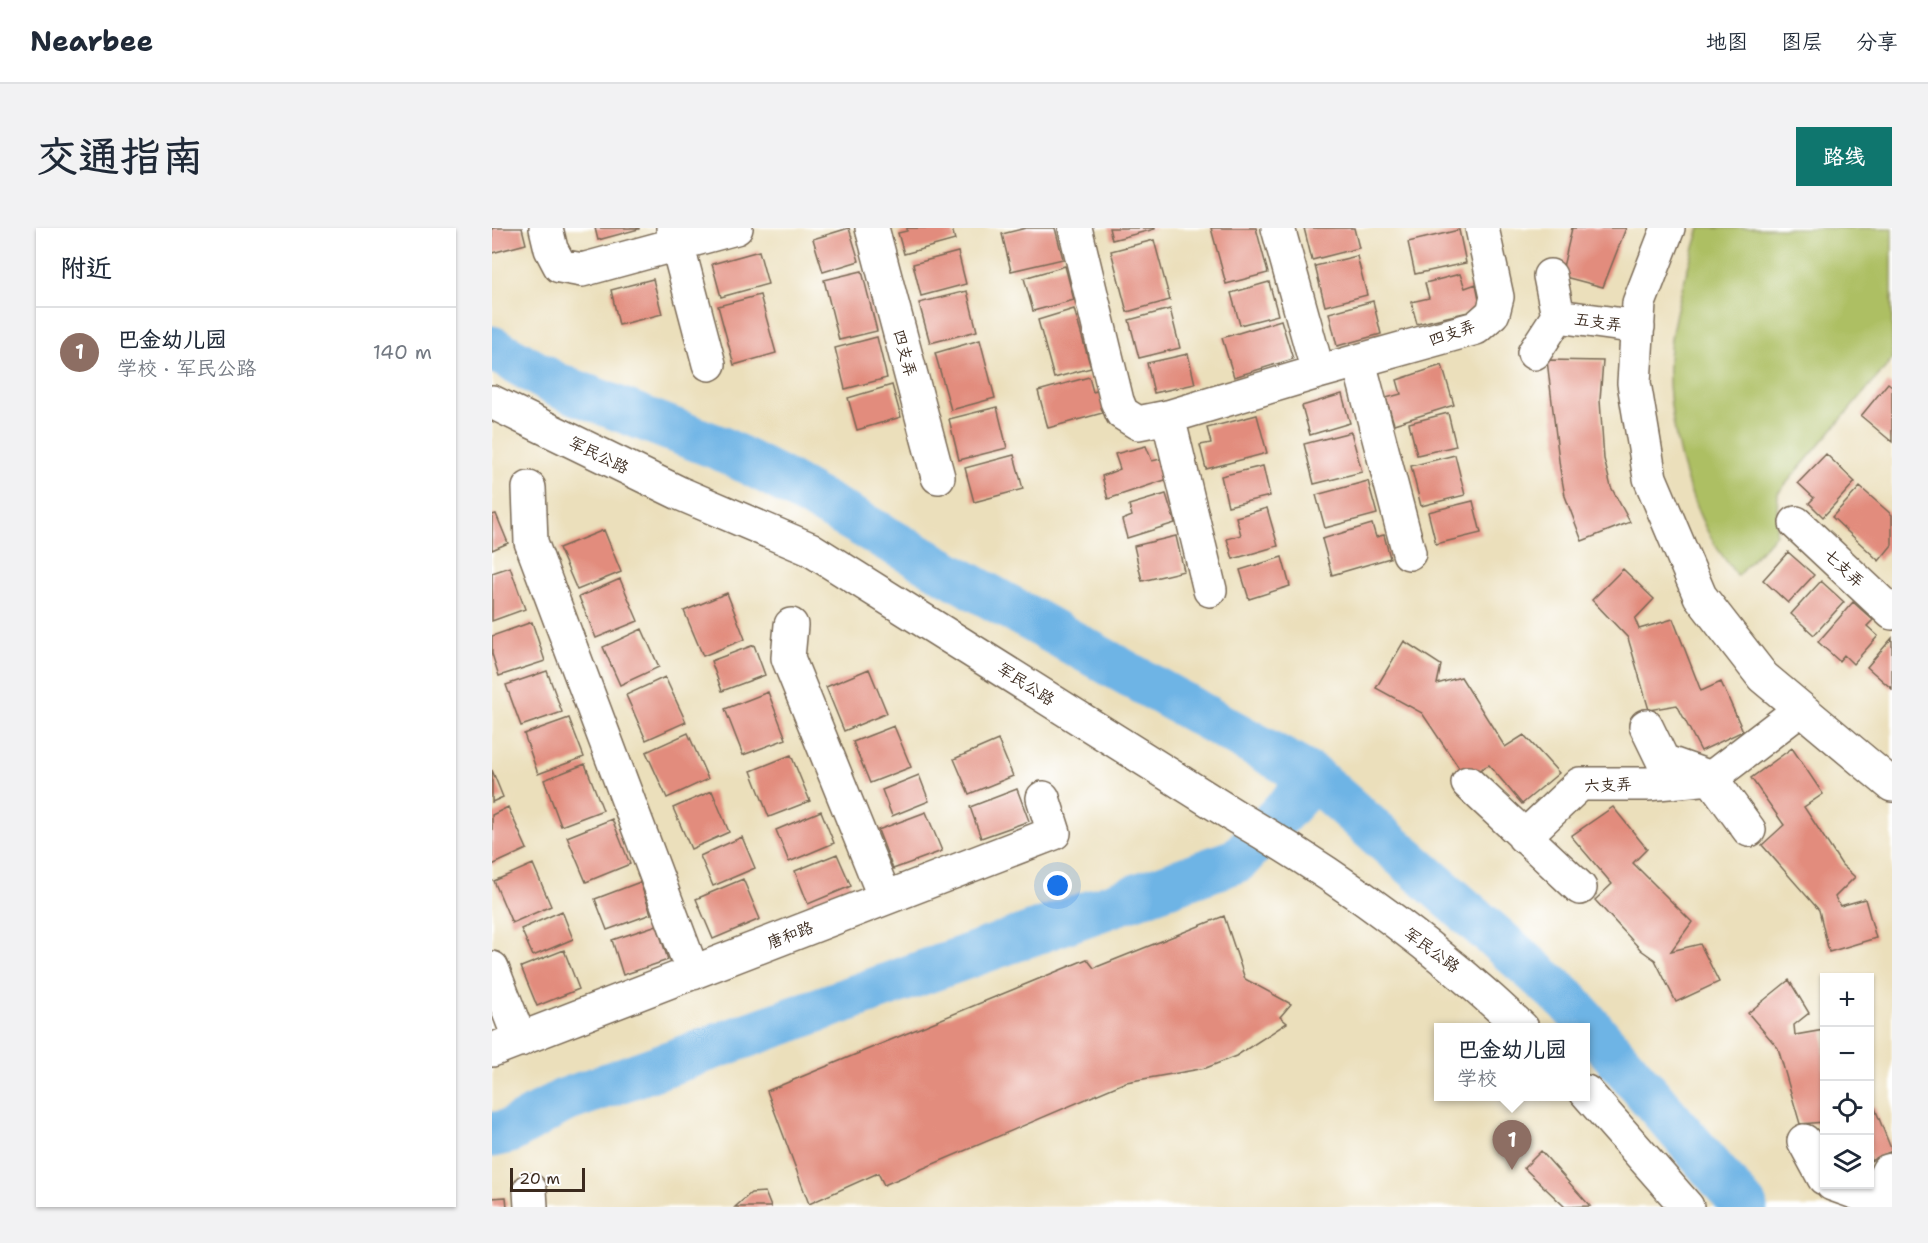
<!DOCTYPE html>
<html lang="zh">
<meta charset="utf-8">
<style>
:root{--surface:#fff;--page:#f2f2f3;--text:#1f2937;--muted:#747a83;--line:#e0e1e3;--accent:#0f766e}
body{margin:0;font-family:"Shantell Sans","LXGW WenKai TC",sans-serif;background:var(--page);color:var(--text)}
.controls{position:absolute;right:18px;bottom:18px;display:grid;overflow:hidden;border-radius:0px;box-shadow:0 2px 4px #0004}
.controls button{width:54px;height:54px;display:grid;place-items:center;padding:0;border:0;border-bottom:2px solid var(--line);background:var(--surface);color:var(--text);font:30px sans-serif}
.scale{position:absolute;left:18px;bottom:15px;width:75px;box-sizing:border-box;padding-left:6px;border:3px solid #3b2a1e;border-top:0;font-size:16px;line-height:21px;white-space:nowrap;color:#3b2a1e;-webkit-text-stroke:4px #fff;paint-order:stroke}
.you{position:absolute;left:566px;top:658px;width:21px;height:21px;margin:-15px;border:4px solid #fff;border-radius:50%;background:#1a73e8;box-shadow:0 0 0 9px #1a73e833}
.badge{display:grid;place-items:center;width:39px;height:39px;border-radius:50%;background:var(--accent);color:#fff;font-size:20px;font-weight:700}
.pin{position:absolute;translate:-50% -50px;filter:drop-shadow(0 2px 3px #0008)}
.pin::after{content:'';position:absolute;top:32px;width:21px;height:18px;background:inherit;clip-path:polygon(0 0,100% 0,50% 100%)}
.popup{position:absolute;left:942px;top:795px;width:156px;height:78px;box-sizing:border-box;display:grid;place-content:center;border-radius:0px;background:var(--surface);filter:drop-shadow(0 2px 4px #0005);font-size:20px;white-space:nowrap;color:var(--muted)}
.popup b{font-size:22px;color:var(--text)}
.popup::after{content:'';position:absolute;left:50%;top:100%;margin-left:-12px;border:12px solid transparent;border-top-color:var(--surface)}
.list{margin:0;padding:0;list-style:none}
h2{display:flex;justify-content:space-between;align-items:center;height:78px;margin:0;padding:0 24px;font-size:26px}
h2 small{font-size:20px;font-weight:400;color:var(--muted)}
.list li{display:grid;grid-template-columns:39px 1fr auto;gap:18px;align-items:center;box-sizing:border-box;height:90px;padding:0 24px;border-top:2px solid var(--line)}
.list b{display:block;font-size:22px;white-space:nowrap}
.list p{margin:0;font-size:20px;white-space:nowrap;color:var(--muted)}
.list em{font-size:20px;font-style:normal;color:var(--muted)}
.icon{flex:none;width:33px;height:33px;fill:none;stroke:currentColor;stroke-width:2;stroke-linecap:round;stroke-linejoin:round}
.map{position:relative;flex:none;width:1400px;height:979px;overflow:hidden;border-radius:0px}
header{display:flex;align-items:center;gap:36px;box-sizing:border-box;height:84px;padding:0 30px;background:var(--surface);border-bottom:2px solid var(--line)}
header strong{font-size:28px}
nav{display:flex;gap:33px;margin-inline-start:auto;font-size:21px}
.intro{display:flex;align-items:center;justify-content:space-between;box-sizing:border-box;height:144px;padding:0 36px}
h1{margin:0;font-size:42px}
.button{padding:15px 27px;border-radius:0px;background:var(--accent);color:#fff;font-size:21px;font-weight:700}
main{display:flex;gap:36px;padding:0 36px}
aside{flex:1;background:var(--surface);border-radius:0px;box-shadow:0 2px 4px #0004}
.map>svg:first-child{display:block}
.green{fill:#adbf63;stroke:#747440;stroke-width:1.5}
.lines{fill:none;stroke-linecap:round;stroke-linejoin:round}
.river{stroke:#6eb4e5;stroke-width:45}
.building{fill:#e28c7d}
.minor-casing{stroke:#796955;stroke-width:36}
.minor{stroke:#fff;stroke-width:33}
.labels{text-anchor:middle;dominant-baseline:central;stroke-width:4.5;stroke-linejoin:round;paint-order:stroke}
.street-label{font-size:16px;fill:#3b2a1e;stroke:#fff}
</style>
<header>
<strong>Nearbee</strong>
<nav><a>地图</a><a>图层</a><a>分享</a></nav>
</header>
<div class="intro"><h1>交通指南</h1><a class="button">路线</a></div>
<main>
<aside>
<h2>附近<small></small></h2>
<ul class="list">
<li><span class="badge" style="background:#8d6e63">1</span><div><b>巴金幼儿园</b><p>学校 · 军民公路</p></div><em>140 m</em></li>
</ul>
</aside>
<div class="map">
<svg width="1400" height="979" viewBox="0 0 1400 979">
<rect width="100%" height="100%" fill="#fff"/>
<filter id="ink" filterUnits="userSpaceOnUse"><feTurbulence type="fractalNoise" baseFrequency=".0167" numOctaves="2"/><feDisplacementMap in="SourceGraphic" scale="12" xChannelSelector="R" yChannelSelector="G"/><feConvolveMatrix kernelMatrix="1 2 1 2 8 2 1 2 1" color-interpolation-filters="sRGB"/></filter>
<filter id="wash" filterUnits="userSpaceOnUse"><feTurbulence type="fractalNoise" baseFrequency=".008" numOctaves="4" result="noise"/><feDisplacementMap in="SourceGraphic" scale="24" xChannelSelector="R" yChannelSelector="G"/><feGaussianBlur stdDeviation="1.35" result="paint"/><feColorMatrix in="noise" values="0 0 0 0 0 0 0 0 0 0 0 0 0 0 0 0 0 1.4 0 .05"/><feComposite in="paint" operator="in"/></filter>
<g filter="url(#wash)">
<rect width="100%" height="100%" fill="#ebdfbb"/>
<path class="green" d="M1208,0h192v132l-114,133 -2,41 -39,42c-9,-13 -19,-25 -26,-38 -29,-52 -49,-140 -40,-199 6,-38 18,-75 29,-111z"/>
<g class="lines">
<path class="river" d="M0,120l65,37 165,64 53,27 539,302 254,223 177,206
M0,907l18,-4 53,-30 675,-241 76,-82"/>
</g>
<g id="blocks">
<path class="building" d="M0,0h30l4,16 -34,9z
M103,0h44v1l-41,11z
M357,0l10,33 -36,11 -10,-33z
M415,0h45l3,12 -51,14 -6,-21 9,-2z
M534,0h29l8,31 -52,12 -9,-37z
M617,0h46v1l-43,11z
M719,0h45l12,45 -42,11z
M812,0h50l5,20 -47,12z
M1080,0h54l-23,59 -42,-11z
M967,2l7,33 -51,11 -7,-32z
M662,12l16,60 -43,12 -16,-61z
M267,23l9,33 -47,13 -9,-33z
M466,24l8,32 -45,12 -8,-32z
M865,28l10,39 -42,11 -10,-40z
M573,38l9,34 -41,11 -9,-33z
M370,43l15,60 -38,9 -15,-60z
M968,46l5,14 11,-4 5,25 -64,15 -6,-22 18,-4 -4,-15z
M161,51l9,35 -43,11 -8,-35z
M777,54l9,33 -38,10 -9,-32z
M475,63l10,40 -47,12 -11,-40z
M268,67l16,58 -42,12 -16,-59z
M881,73l8,33 -44,12 -8,-33z
M582,81l17,59 -37,10 -16,-58z
M678,81l10,39 -41,10 -10,-38z
M789,92l12,39 -59,18 -12,-39z
M385,109l10,41 -42,11 -10,-41z
M488,112l15,58 -44,12 -16,-57z
M696,126l7,30 -41,9 -7,-30z
M1055,132l56,1 -3,39 4,59 7,28 19,35 -48,19 -17,-45 -5,-27z
M950,137l12,40 -60,19 -8,-26 15,-4 -4,-14z
M597,149l4,15 7,-2 6,22 -58,16 -10,-37z
M1396,155l4,3v56l-31,-26z
M400,157l9,32 -44,13 -9,-32z
M850,166l8,29 -40,12 -8,-29z
M505,179l10,41 -48,12 -10,-41z
M956,185l8,33 -39,9 -8,-32z
M765,187l10,38 -61,16 -6,-24 11,-2 -4,-15z
M859,204l11,40 -48,12 -10,-40z
M654,218l6,15 9,-2 7,20 -60,20 -6,-23 18,-7 -5,-15z
M1334,226l29,28 -32,35 -14,-14 5,-5 -16,-15z
M522,227l9,34 -49,13 -9,-34z
M963,227l10,40 -44,11 -10,-40z
M771,238l7,30 -42,10 -7,-30z
M876,253l9,33 -52,14 -9,-33z
M1368,259l32,28v30l-13,16 -47,-44z
M674,266l9,29 -48,15 -5,-18 10,-4 -3,-11z
M981,273l8,32 -45,11 -8,-32z
M775,280l11,38 -45,13 -6,-20 14,-4 -5,-18z
M4,286l12,29 -16,7v-35z
M880,296l4,13 8,-2 6,23 -58,17 -10,-36z
M112,302l17,42 -44,18 -18,-42z
M684,308l8,35 -42,10 -8,-35z
M1296,324l26,23 -26,28 -25,-23z
M790,329l8,29 -41,13 -9,-29z
M18,339l15,42 -33,12v-48z
M1131,341l31,30 -19,20 4,10 34,-10 28,72 20,-9 22,49 -42,20 -24,-46 -28,5 -21,-72 -36,-38z
M128,351l18,42 -42,17 -17,-41z
M1329,353l23,21 -30,33 -23,-21z
M235,365l18,46 -42,17 -19,-45z
M1361,374l20,18 -6,6 11,10 -25,28 -9,-9 -5,6 -21,-19z
M40,394l13,39 -46,15 -7,-22v-18z
M150,401l17,38 -39,18 -17,-38z
M1400,410v51l-25,-22z
M912,413l37,24 -4,19 24,-7 44,70 19,-12 35,38 -37,31 -33,-39 -24,12 -43,-64 -46,-25z
M262,417l11,30 -43,16 -11,-30z
M377,441l18,44 -43,18 -18,-44z
M55,443l15,41 -41,14 -15,-41z
M173,449l21,45 -40,18 -20,-45z
M276,464l18,47 -43,16 -18,-46z
M77,490l15,39 -46,17 -14,-40z
M402,498l17,41 -41,16 -17,-41z
M196,505l20,46 -41,19 -21,-46z
M506,512l15,36 -44,18 -15,-35z
M1300,520l31,46 -19,13 38,58 13,12 -20,20 5,9 25,-7 11,39 -47,14 -10,-42 -57,-65 22,-20 -33,-47z
M299,527l19,46 -41,16 -18,-46z
M93,536l18,46 -42,16 -17,-46z
M0,542l11,27 -11,5z
M427,547l10,26 -37,15 -10,-26z
M525,561l12,32 -48,17 -11,-31z
M220,563l17,41 -38,17 -18,-41z
M16,579l19,42 -35,16v-50z
M1121,579l34,42 -14,14 59,59 -21,29 29,-7 19,38 -43,20 -21,-42 -14,-10 -46,-50 17,-16 -41,-48z
M329,583l13,32 -45,19 -13,-32z
M434,584l16,39 -49,18 -15,-39z
M120,591l18,45 -44,18 -19,-45z
M250,609l13,31 -42,18 -13,-30z
M345,626l14,32 -43,18 -13,-33z
M41,636l18,42 -39,17 -18,-42z
M251,651l17,40 -47,20 -17,-40z
M148,654l11,32 -44,16 -12,-31z
M70,683l11,28 -40,17 -12,-27z
M732,688l21,63 46,25 -11,13 7,6 -51,33 -30,12 -80,14 -242,103 -6,-12 -69,31 -42,-113 320,-132 7,9z
M165,697l11,35 -45,15 -11,-35z
M72,722l15,39 -42,17 -16,-39z
M1297,752l20,33 -15,12 1,10 29,-5v92l-24,2 -22,-76 -30,-35z
M1382,878l18,45 -22,10v-53z
M1049,923l49,55 -25,1 -41,-39z
M273,964l6,15h-36l16,-14z
M14,969l1,10h-15v-9z"/>
</g>
</g>
<g filter="url(#ink)">
<use href="#blocks" fill-opacity="0" stroke="#796955" stroke-width="1.5"/>
<g class="lines">
<defs>
<path id="minor" d="M54,0l5,21 9,17 22,4 154,-42
M181,0l36,136
M380,0l66,249
M583,0l42,173 5,12 16,10 30,-6 150,-45 158,-44 17,-15 4,-16 -15,-69
M786,0l40,144
M1176,0l-29,75 -5,80 16,95 50,118 63,81 129,108
M1066,88l80,11
M1042,125l24,-37 -8,-40
M867,134l50,191
M0,174l187,91 131,56 428,269c102,59 199,130 284,210
M676,189l42,173
M37,260l2,54 162,431
M1304,295l96,90
M299,397l-3,33 97,240
M1154,498l17,35 48,17 38,52
M976,555l112,105
M1032,609l56,-53h67l64,-6 90,-69
M0,740l28,72
M0,822l562,-217 -11,-35
M1094,864l101,115
M1312,913l20,37
M1340,956l42,15 5,8
M38,962l1,17
M1382,971l14,-28 4,-1"/>
</defs>
<use href="#minor" class="minor-casing"/>
<use href="#minor" class="minor"/>
</g>
</g>
<g class="labels">
<g class="street-label">
<text transform="translate(1106 94) rotate(8)">五支弄</text>
<text transform="translate(960 105) rotate(-19)">四支弄</text>
<text transform="translate(413 125) rotate(75)">四支弄</text>
<text transform="translate(107 227) rotate(26)">军民公路</text>
<text transform="translate(1352 340) rotate(43)">七支弄</text>
<text transform="translate(534 456) rotate(33)">军民公路</text>
<text transform="translate(1116 557) rotate(-3)">六支弄</text>
<text transform="translate(298 707) rotate(-21)">唐和路</text>
<text transform="translate(940 722) rotate(36)">军民公路</text>
</g>
</g>
</svg>
<div class="controls">
<button>+</button>
<button>−</button>
<button><svg class="icon" aria-label="locate" viewBox="0 0 24 24"><circle cx="12" cy="12" r="6"/><path d="M12 2v4M12 18v4M2 12h4M18 12h4"/></svg></button>
<button><svg class="icon" aria-label="layers" viewBox="0 0 24 24"><path d="M12 4l9 5-9 5-9-5zM3 14l9 5 9-5"/></svg></button>
</div>
<div class="scale">20 m</div>
<div class="you"></div>
<div class="pin badge" style="left:1020px;top:942px;background:#8d6e63">1</div>
<div class="popup"><b>巴金幼儿园</b>学校</div>
</div>
</main>
